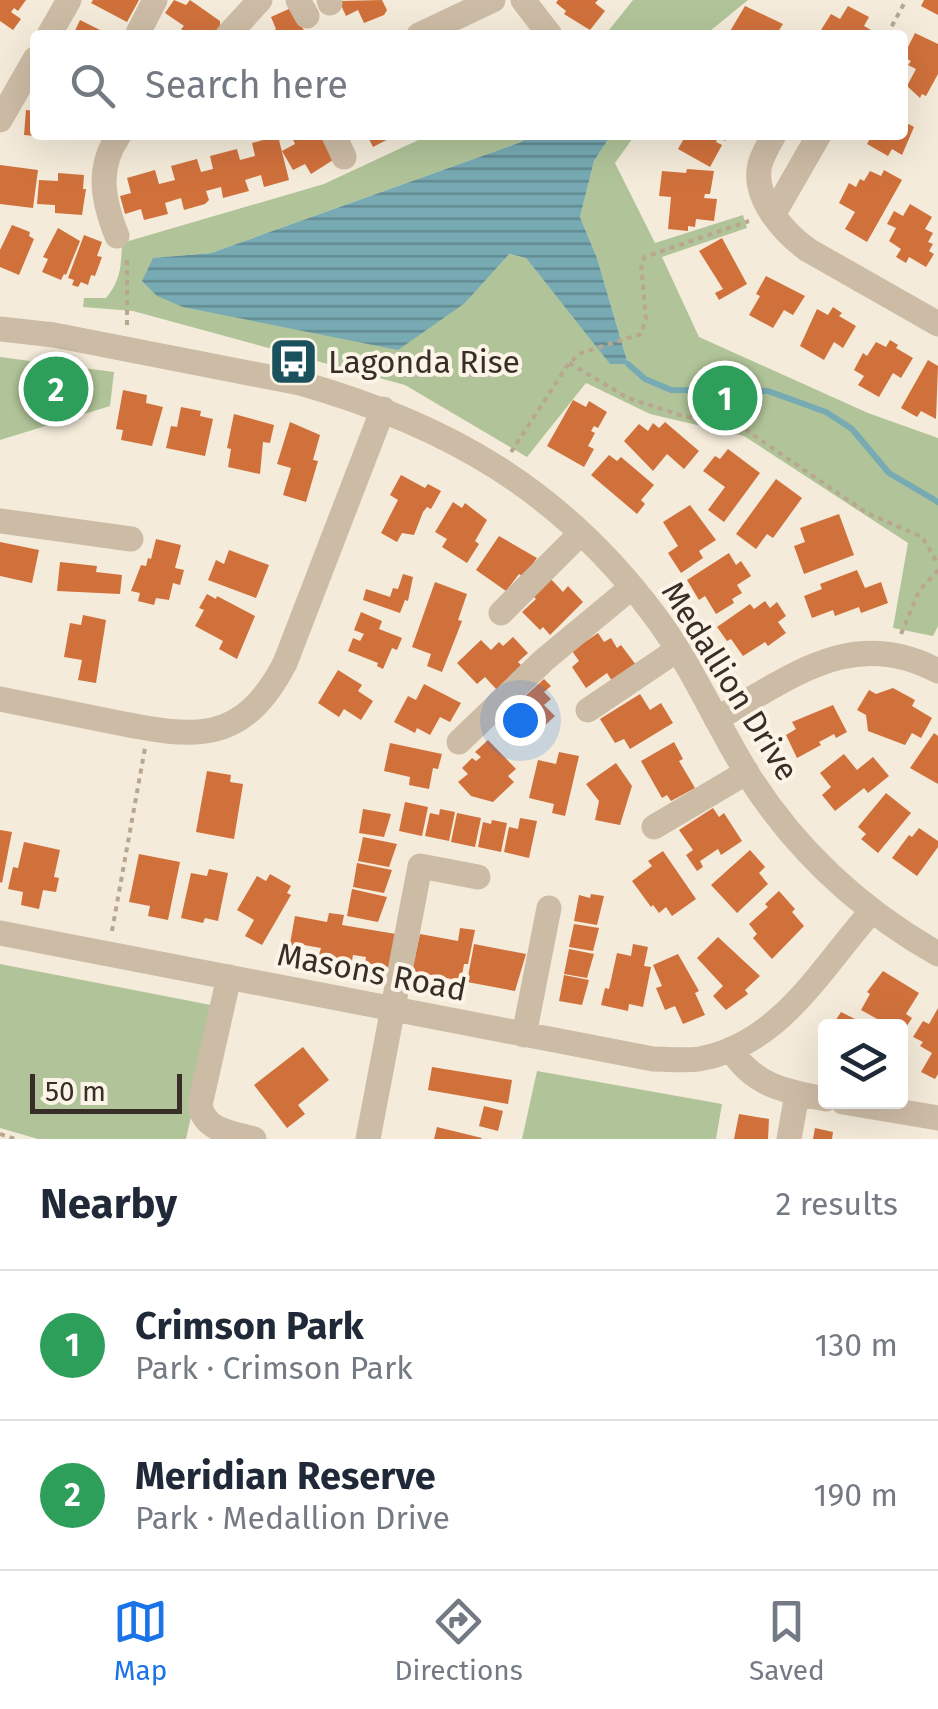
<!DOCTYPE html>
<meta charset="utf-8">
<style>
:root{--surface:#fff;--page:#f2f2f3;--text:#1f2937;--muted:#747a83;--line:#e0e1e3;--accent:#1a73e8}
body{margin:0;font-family:"Fira Sans",sans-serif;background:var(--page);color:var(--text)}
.controls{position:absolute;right:30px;bottom:30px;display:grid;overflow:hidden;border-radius:10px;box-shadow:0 10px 40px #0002}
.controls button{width:90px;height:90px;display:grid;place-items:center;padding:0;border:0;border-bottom:2px solid var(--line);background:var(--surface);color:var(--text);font:50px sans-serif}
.scale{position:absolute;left:30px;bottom:25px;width:152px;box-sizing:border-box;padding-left:10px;border:5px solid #382e27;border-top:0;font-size:28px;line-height:35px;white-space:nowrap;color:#382e27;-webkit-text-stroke:8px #fbf4e7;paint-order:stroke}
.you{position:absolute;left:520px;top:720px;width:35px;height:35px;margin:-25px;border:8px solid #fff;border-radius:50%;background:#1a73e8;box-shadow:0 0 0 15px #1a73e833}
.badge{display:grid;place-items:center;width:65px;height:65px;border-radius:50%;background:var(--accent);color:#fff;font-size:32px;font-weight:700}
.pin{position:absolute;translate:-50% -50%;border:5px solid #fff;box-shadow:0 2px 10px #0006}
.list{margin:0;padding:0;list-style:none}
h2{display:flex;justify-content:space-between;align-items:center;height:130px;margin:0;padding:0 40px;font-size:42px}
h2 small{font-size:32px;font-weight:400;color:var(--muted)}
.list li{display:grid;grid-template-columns:65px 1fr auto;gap:30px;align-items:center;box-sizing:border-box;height:150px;padding:0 40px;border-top:2px solid var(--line)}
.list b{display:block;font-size:38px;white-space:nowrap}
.list p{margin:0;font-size:32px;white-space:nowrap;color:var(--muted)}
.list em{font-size:32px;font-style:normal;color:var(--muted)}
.icon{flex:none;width:55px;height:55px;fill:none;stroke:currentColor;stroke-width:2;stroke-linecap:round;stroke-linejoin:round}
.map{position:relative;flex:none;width:938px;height:1139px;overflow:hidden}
.search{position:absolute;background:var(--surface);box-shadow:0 10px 40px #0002;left:30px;right:30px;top:30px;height:110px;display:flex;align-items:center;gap:25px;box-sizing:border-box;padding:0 35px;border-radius:10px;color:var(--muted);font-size:38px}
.sheet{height:430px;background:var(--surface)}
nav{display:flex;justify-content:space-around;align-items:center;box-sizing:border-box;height:140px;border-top:2px solid var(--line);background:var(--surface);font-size:28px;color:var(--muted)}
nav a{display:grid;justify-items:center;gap:5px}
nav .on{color:var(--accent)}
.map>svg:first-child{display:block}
.green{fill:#b1c499}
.water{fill:url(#water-rules)}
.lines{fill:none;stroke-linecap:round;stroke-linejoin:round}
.stream{stroke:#77aab3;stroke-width:6}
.building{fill:#d0713c}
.path{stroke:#b9a68f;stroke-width:4;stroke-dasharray:5 5;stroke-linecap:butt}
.minor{stroke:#cdbca5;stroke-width:25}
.labels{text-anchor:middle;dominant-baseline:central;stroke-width:8;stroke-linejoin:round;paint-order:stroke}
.poi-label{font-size:32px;fill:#382e27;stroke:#fbf4e7;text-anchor:start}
.street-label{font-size:32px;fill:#382e27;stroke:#fbf4e7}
</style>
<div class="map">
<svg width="938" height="1139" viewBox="0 0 938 1139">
<defs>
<pattern id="water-rules" width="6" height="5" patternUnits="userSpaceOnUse" patternTransform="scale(2.5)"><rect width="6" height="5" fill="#77aab3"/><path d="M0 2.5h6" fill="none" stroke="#638b92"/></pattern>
</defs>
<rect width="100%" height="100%" fill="#f4ebda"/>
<path class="green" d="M633,0h115l-43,35h-100z
M429,135h101l-9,7 -310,111 -57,5 311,45 43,-49 18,4 84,105 18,1 -31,-106 -17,-41 14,-56 17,-26h24l-20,28 40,80 88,-28 4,13 -85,29 37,80 169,76 70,25v188l-5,10 -40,-8 15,-85 -164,-107 -94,-22 -64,-31 -59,74 -122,-72 -272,-74 -50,-4 1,-9h22c15,-18 15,-32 16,-55l202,-59z
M0,357l114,15 -4,34 -110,34z
M0,964l216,42 -30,133h-148l-38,-11z
M537,1071l185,33 -6,35h-194z"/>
<path class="water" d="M530,135h81l-17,26 -14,56 17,41 31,106h-18l-84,-106 -17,-4 -44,49 -67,47 -215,-43 -26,-11 -15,-15 11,-23 58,-5 310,-111z"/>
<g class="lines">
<path class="stream" d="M628,364l17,15 26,11 97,1 58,21 26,17 37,44 49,29"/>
</g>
<path class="building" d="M0,0h26l-8,11 -4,-3 -3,4 10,7 -8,11 -13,-9z
M93,0h46l-12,22 -36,-19z
M174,0l12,5 4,-5 30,21v5l-6,9h-24l-9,-6 3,-3 -19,-13z
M382,0l5,10 -3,5 -20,8 -6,-13 -12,6 -7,-15z
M558,0h40l-3,3 10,8 -15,19 -26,-16 2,-3 -10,-8z
M924,0h14v15l-17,-9z
M745,6l38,18 -7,11 -47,-2z
M848,6l21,11 -5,9 7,4 -3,5h-39l-8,-5 10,-16 9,5z
M293,7l13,28h-32l-1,-4 3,-2 -5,-12z
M80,20l30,15h-37z
M915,33l23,11v30l-12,22 -4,-2 -2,4 -13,-12 9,-17 -8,-4 3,-4 -8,-4z
M26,110l9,1v25l-11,-1z
M903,121l11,6 -12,28 -10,-6 -4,7 -21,-12 5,-9h31z
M291,135h29l13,25 -22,14 -6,-10 -12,6 -11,-19 13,-7z
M367,135h29l-23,12z
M686,135h42l-3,6 -7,-4 -2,5 6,3 -12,22 -32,-18z
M278,136l11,44 -25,7 -3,-12 -16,5 4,11 -26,7 -2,-11 -15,4 3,9 -4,4 -21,6 -3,-12 -16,5 3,11 -24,6 -3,-11 -16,5 -5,-18 11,-3 -4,-15 28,-8 4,14 16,-4 -4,-14 26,-7 4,13 12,-3 -3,-13 27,-7 3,11 15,-4 -3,-13z
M0,165l38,5 -5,38 -33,-4z
M687,169l27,2 -4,23h-5l-1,4 13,1 -3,22 -18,-2 -1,8 -7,-1v5l-20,-2 3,-32 -12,-1 3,-25 24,2z
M884,170l18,10 -35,62 -22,-13 10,-17 -16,-9 10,-20 7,4 4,-8 4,2 6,-10 11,5z
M58,173l26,2 -1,14h3l-4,26 -27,-2v-8l-18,-1 2,-24 19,1z
M910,204l22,13 -7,12 8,4 -5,9 5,2 -4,7 5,3 -8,13 -17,-10 -3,6 -10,-6 5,-8 -12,-8 7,-13 -9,-4 7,-13 9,5z
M12,225l18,7 -1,4 5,3 -15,36 -19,-8v-17z
M58,228l22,13 -14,34 -2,-1 -3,6 -19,-8 6,-13 -5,-2z
M84,235l18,7 -5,14 5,1 -7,19 -4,-1 -3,10 -7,-3 -3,5 -6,-2 2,-5 -6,-2z
M722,238l25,46 -28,16 -4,-7 8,-4 -24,-38z
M766,276l39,20 -12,19 -9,-5 -11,18 -24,-13 11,-19 -4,-2z
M833,307l9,6 -3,3 17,10 -13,22 -9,-6 -10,18 -24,-14 17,-37 11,6z
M890,340l8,5 -2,3 17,10 -12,20 -8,-5 -14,24 -21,-12 6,-9 -10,-6 9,-17 4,3 9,-14 10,5z
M928,360l10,6 -2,53 -15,-8 -4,6 -16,-9z
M123,390l24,5 -1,8 17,4 -11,39 -31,-6 2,-10 -7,-1z
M573,400l13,7 3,-6 18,11 -9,16 -4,-2 -3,5 4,2 -7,13 6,3 -10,18 -37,-21z
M181,407l20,4 -1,5 13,3 -8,37 -39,-8 5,-22 6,1z
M234,414l40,11 -4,18 -7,-1 -3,32 -32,-7 3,-18 -4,-1z
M290,422l30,13 -7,25 5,1 -12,41 -23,-7 8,-27 -14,-4z
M665,422l34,29 -15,18 -17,-15 -14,17 -29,-30 15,-17 9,7 5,-8 6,5z
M728,449l32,24 -36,49 -16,-12 17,-23 -22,-16 12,-15 5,3z
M609,455l8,6 4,-4 33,28 -13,15 4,4 -8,10 -46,-39z
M401,475l24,13 3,-4 13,7 -10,18 -4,-2 -4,5 -9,23 -12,-2 -5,9 -16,-9 17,-33 -8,-5z
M776,479l26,19 -29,40 -6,-4 -11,15 -20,-15z
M453,502l9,6 3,-5 22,17 -12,21 4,3 -12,19 -25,-16 5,-8 -12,-7z
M690,505l26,35 -17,11 4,7 -22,15 -13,-20 10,-7 -15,-24z
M839,514l15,41 -50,19 -10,-28 11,-4 -5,-14z
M499,536l38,22 -14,19 -4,-3 -13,17 -30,-21z
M156,539l25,6 -6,23 9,2 -4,15 -7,-2 -4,17 -13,-2 -2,7 -16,-4 2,-8 -9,-2 10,-26 5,1 2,-8 3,1z
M0,542l39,8 -7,33 -32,-7z
M229,550l40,15 -13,33 -48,-18 8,-20 8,4z
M729,553l7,12 5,-4 10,15 -14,9 5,8 -10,6 2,4 -18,11 -11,-18 -6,4 -12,-20z
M60,562l37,4 -1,6 26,3 -2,19 -63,-3z
M857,570l8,18 16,-6 7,21 -27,10 -2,-6 -24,9 -2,-6 -21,8 -8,-22 18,-7 -2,-5z
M403,574l10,3 -5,24 -3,-1 -5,13 -37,-13 3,-11 24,8 3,-9 5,1z
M550,578l13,14 5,-6 15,16 -33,33 -7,-8 -3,3 -18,-18 14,-13 -4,-4z
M435,582l32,12 -9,26 4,1 -20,51 -15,-6 4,-12 -19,-7z
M207,594l9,5 1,-3 38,20 -18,43 -18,-10 4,-8 -28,-15 9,-16 -5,-2z
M765,601l5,7 7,-6 9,14 -8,6 8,11 -18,13 -3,-4 -22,14 -12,-17 -4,2 -10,-14 33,-23 4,5z
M361,612l21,9 -3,8 23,9 -5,12 -5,-2 -9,21 -6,-3 1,-3 -30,-12 5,-13 7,3 4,-7 -10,-4z
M83,615l23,5 -10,63 -18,-3 4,-20 -18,-3 6,-34 11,2z
M598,633l6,9 7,-4 6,10 4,-3 15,20 -24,16 -5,-8 -21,15 -14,-21 7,-6 -7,-10z
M513,637l15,16 -10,9 5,5 -25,24 -13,-14 -8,7 -20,-21 24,-23 10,10 8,-8 4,4z
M338,670l24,15 -4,6 15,10 -12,19 -17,-11 -5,8 -21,-14z
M544,679l7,7 -7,6 7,7 -7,6 11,11 -31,29 -27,-29 14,-7z
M424,684l37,19 -11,19 -10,-5 -10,18 -13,-7 -2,5 -21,-11 14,-26 8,4z
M893,688l22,12 -3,6 20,12 -11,20 -9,-5 -7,12 -37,-14 -2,-16 -9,-5 12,-20 7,4z
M640,694l10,16 11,-7 12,20 -43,26 -6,-10 -9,4 -15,-24z
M833,705l14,27 -11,6 -2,-4 -15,8 2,3 -24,13 -11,-23 10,-6 -4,-7z
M934,733l4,3v48l-28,-16z
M488,740l28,29 -8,7 6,6 -21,20 -22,-6 -13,-14 10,-8 -6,-6 10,-10 4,3 5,-4 -6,-5z
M674,742l9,17 -4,2 16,27 -24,13 -4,-6 -5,3 -21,-37z
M390,743l52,11 -4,15 -5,-1 -4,21 -20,-4 1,-8 -26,-6z
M559,752l20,4 -14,60 -13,-3 2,-9 -25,-6 9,-38 18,4z
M844,754l13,16 16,-13 16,19 -21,17 -4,-5 -29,23 -13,-16 9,-8 -11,-14z
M616,763l16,23 -12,39 -25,-5 4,-19 -13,-17z
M207,771l24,4 -1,7 13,2 -9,55 -38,-7z
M886,793l25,20 -33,40 -17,-14 5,-5 -8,-7z
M405,802l23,5 -6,29 -23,-5z
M713,808l6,9 5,-4 18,28 -21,14 -3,-6 -18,12 3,6 -6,4 -11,-16 7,-5 -14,-20z
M363,809l28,5 -7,23 -25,-4z
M440,809l15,3 -6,29 -24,-5 5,-23 9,2z
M457,813l24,5 -6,29 -24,-5z
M520,818l17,3 -8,37 -25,-6 5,-25 9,2z
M492,820l15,3 -6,29 -23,-5 5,-25 8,2z
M919,828l19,13v6l-21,29 -25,-18 17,-23 3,2z
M0,830l12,2 -10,51 -2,-1z
M363,837l34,7 -8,23 -31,-6z
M24,842l36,8 -6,27 5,1 -3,14 -13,-2 -4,19 -18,-4 2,-13 -15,-3 5,-22 5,1z
M750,850l15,17 -6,6 9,11 -31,29 -26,-28z
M663,851l33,48 -24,17 -6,-9 -7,6 -6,-8 -2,2 -19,-26 20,-15 -4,-5z
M139,854l41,8 -12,58 -20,-4 2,-10 -21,-4z
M357,863l35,7 -8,23 -31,-6z
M209,869l19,4 -10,48 -13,-3 -2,5 -22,-5 10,-45 16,3z
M270,874l21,12 -4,7 4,2 -29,50 -17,-9 9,-16 -17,-10 20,-34 9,5z
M352,889l35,8 -9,25 -31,-6z
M779,891l16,18 -3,3 12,14 -32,33 -19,-21 4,-4 -8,-10 19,-17 -3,-3z
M591,894l13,2 -7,29 -23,-4 5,-26 11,3z
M329,913l15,2 -2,10 54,9 -6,34 -25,-5 1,-6 -13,-2 -1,6 -33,-6 2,-7 -17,-3 -2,7 -13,-3 6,-33 32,6z
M574,924l25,4 -6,23 -24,-4z
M460,928l15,2 -7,34h-4l-3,17 -49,-10 8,-37 38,7z
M718,937l42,39 -15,14 3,4 -22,16 -13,-14 10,-10 -26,-28z
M474,944l52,10 -11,37 -48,-9z
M633,944l15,3 -4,19 7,1 -8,40 -14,-3 -1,7 -27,-6 4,-17 4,1 8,-36 14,3z
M569,949l25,5 -7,24 -23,-4z
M678,954l21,37 -4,2 10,22 -22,9 -8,-18 -10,4 -9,-22 6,-2 -9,-21z
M883,971l36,22 -13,21 6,4 -12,19v-11h-10l-29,-16 9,-16 -3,-2z
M564,975l25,5 -7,25 -23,-4z
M938,1008v66l-3,5 -14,-7 11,-19 -12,-7 3,-4 -10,-5 10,-16 6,3z
M841,1012l28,14h-37z
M303,1047l26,33 -31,25 7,9 -18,14 -33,-43z
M432,1067l80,13 -4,24 -80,-14z
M484,1106l19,5 -5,20 -19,-5z
M739,1114l30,5 -1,20h-34z
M437,1127l45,11 -1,1h-47z
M815,1128l18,4 -1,7h-19z"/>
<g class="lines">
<path class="path" d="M887,35l19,-35
M127,325v-70
M569,363l59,35 55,18 63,14 121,83 55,24 16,27
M511,452l58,-89 12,-10 60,-19 5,-15 -5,-55 4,-7 104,-36
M901,634l18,-43 19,-21
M112,931l33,-183
M0,1134l15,5"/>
<path class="minor" d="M298,0l9,16
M329,0l1,3
M523,0l27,35
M49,35l20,-35
M137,35l18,-35
M228,35l32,-35
M419,35l74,-35
M0,120l35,-61
M334,135l10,22
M774,135c-5,9 -11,19 -14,29 -8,33 23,68 48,86l130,74
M773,215l46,-80
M117,236c-14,-35 -21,-68 2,-101
M0,329l54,6 246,48c148,42 261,107 355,233 36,48 60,105 92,157 48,77 112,136 191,181
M0,521l131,18
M501,613l80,-80
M0,699c38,8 76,15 114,23 80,16 128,24 171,-59l98,-254
M588,710l89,-60
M716,719c75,-41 136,-94 222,-48
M459,742l85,-82 88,-73
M654,827l93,-55
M0,933l653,126c15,0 32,2 46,0 81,-14 122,-91 172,-147
M229,977l-29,128c4,26 33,28 54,34
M524,1035l25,-127
M731,1049c21,36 55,43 95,50
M843,1102l95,16
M368,1139l52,-273 58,11
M789,1139l8,-45"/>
</g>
<defs>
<symbol id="bus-square" viewBox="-11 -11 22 22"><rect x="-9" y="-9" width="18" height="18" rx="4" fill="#19515d" stroke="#fbf4e7"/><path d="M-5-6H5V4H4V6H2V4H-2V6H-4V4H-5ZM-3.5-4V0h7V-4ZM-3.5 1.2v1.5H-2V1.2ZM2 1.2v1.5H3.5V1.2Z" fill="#fff"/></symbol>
</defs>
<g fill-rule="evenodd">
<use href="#bus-square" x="266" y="334" width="55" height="55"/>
</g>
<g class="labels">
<g class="poi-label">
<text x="328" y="362">Lagonda Rise</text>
</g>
<g class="street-label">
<text transform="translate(730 681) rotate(58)">Medallion Drive</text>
<text transform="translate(372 972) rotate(11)">Masons Road</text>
</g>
</g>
</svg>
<div class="controls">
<button><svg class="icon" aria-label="layers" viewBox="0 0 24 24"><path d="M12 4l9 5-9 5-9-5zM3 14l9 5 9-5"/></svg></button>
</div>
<div class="scale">50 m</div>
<div class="you"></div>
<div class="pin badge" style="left:725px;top:398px;background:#2e9e5b">1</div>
<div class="pin badge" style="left:56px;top:389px;background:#2e9e5b">2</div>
<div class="search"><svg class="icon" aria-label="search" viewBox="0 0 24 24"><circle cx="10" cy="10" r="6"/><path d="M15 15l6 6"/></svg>Search here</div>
</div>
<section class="sheet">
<h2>Nearby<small>2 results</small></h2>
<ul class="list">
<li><span class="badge" style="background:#2e9e5b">1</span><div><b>Crimson Park</b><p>Park · Crimson Park</p></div><em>130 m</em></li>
<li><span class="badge" style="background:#2e9e5b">2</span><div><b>Meridian Reserve</b><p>Park · Medallion Drive</p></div><em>190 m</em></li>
</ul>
</section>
<nav>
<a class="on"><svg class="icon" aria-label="map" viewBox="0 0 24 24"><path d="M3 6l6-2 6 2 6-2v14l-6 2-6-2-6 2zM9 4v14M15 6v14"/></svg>Map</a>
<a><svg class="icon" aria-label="directions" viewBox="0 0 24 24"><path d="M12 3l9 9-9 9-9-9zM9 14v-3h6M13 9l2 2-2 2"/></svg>Directions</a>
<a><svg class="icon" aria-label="saved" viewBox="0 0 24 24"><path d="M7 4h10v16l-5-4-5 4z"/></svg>Saved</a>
</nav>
